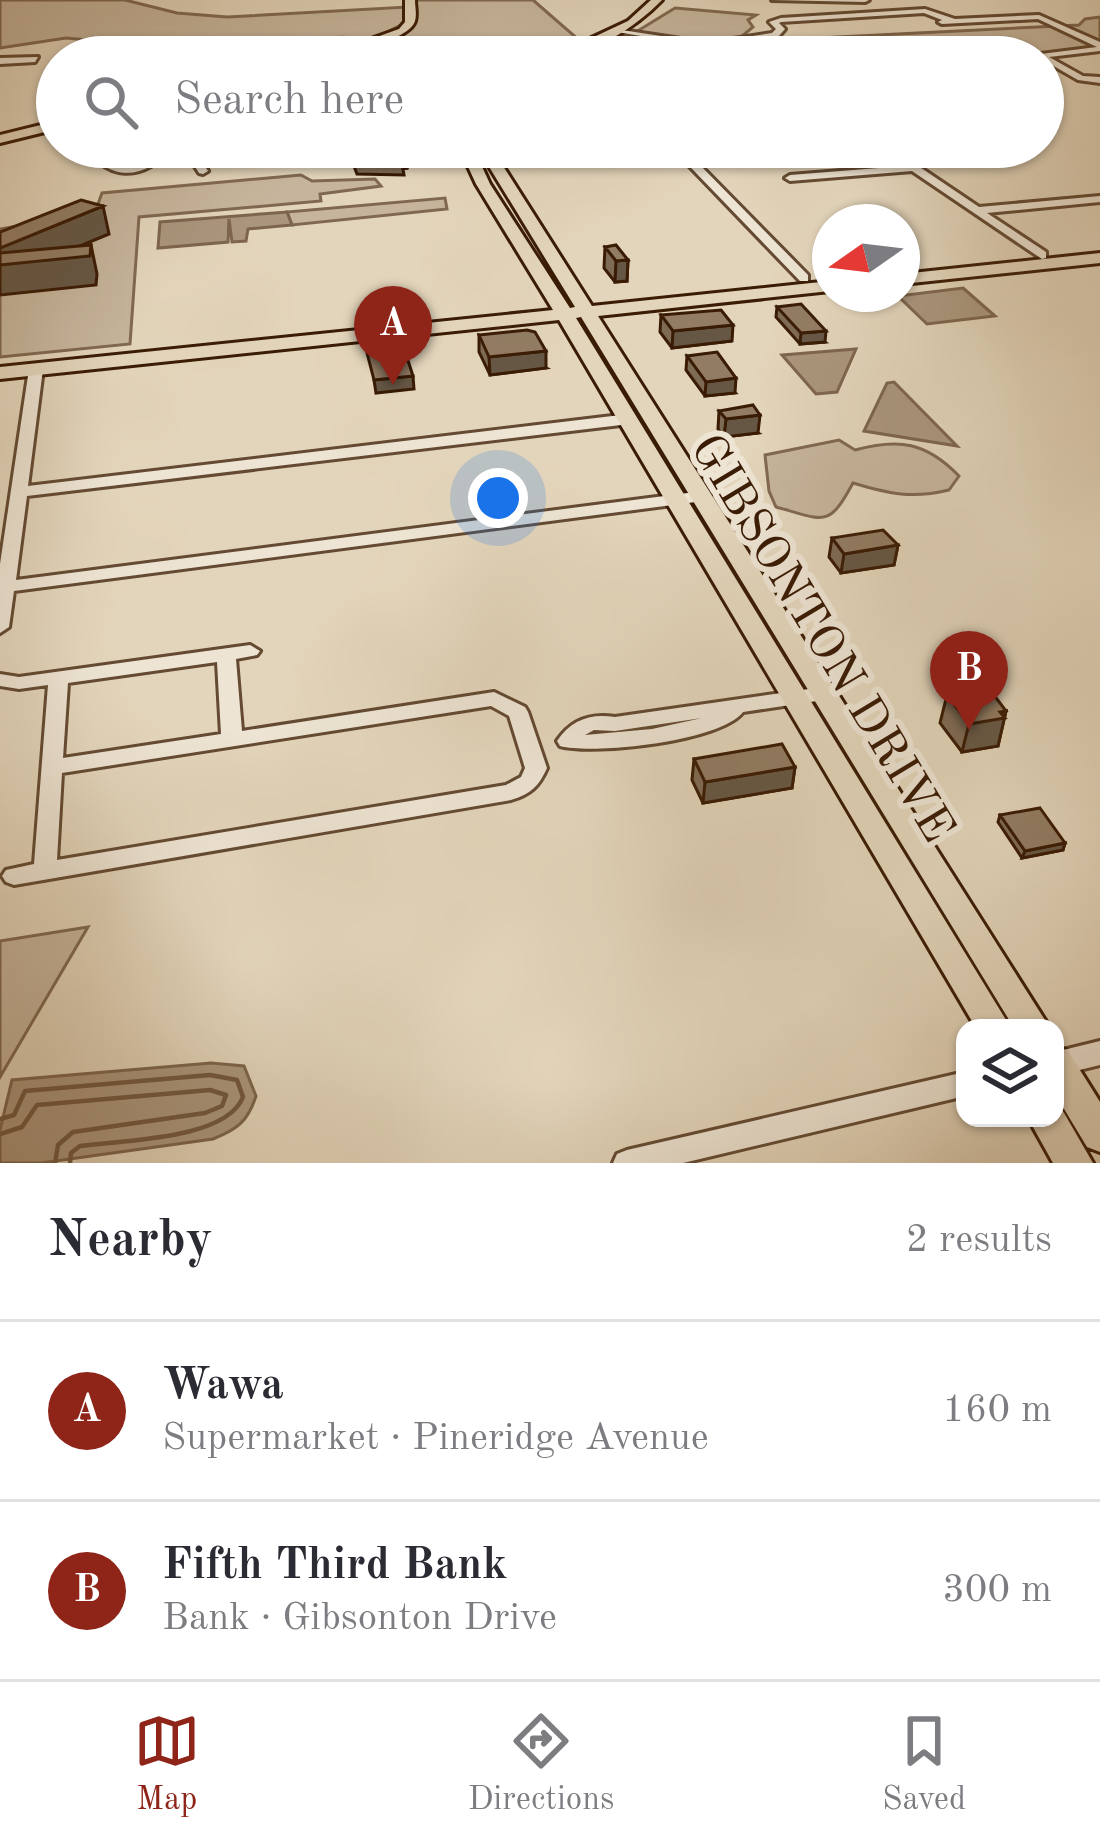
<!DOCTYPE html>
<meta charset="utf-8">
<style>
:root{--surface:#fff;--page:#f7f7f7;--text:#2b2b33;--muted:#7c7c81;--line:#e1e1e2;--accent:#8f2418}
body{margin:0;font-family:"Old Standard TT",serif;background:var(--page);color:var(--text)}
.controls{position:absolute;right:36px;bottom:36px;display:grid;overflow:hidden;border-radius:24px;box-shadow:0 3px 9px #0004}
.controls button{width:108px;height:108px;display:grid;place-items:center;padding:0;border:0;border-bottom:3px solid var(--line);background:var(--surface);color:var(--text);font:60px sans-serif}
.compass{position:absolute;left:812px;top:204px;width:108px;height:108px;border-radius:50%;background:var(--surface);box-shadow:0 3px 9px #0004;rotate:256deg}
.you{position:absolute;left:498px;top:498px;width:42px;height:42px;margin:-30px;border:9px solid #fff;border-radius:50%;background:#1a73e8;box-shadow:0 0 0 18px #1a73e833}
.badge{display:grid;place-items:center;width:78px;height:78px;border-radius:50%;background:var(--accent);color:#fff;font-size:39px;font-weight:700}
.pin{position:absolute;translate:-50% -99px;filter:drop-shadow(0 3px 6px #0008)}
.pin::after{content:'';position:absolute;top:63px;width:42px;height:36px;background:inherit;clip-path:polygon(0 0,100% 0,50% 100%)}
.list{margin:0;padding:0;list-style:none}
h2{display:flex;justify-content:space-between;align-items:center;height:156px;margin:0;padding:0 48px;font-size:51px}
h2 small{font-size:39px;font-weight:400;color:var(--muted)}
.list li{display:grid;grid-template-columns:78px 1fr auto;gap:36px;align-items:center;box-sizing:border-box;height:180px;padding:0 48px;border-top:3px solid var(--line)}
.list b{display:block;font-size:45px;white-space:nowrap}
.list p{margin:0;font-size:39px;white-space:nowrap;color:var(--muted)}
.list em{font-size:39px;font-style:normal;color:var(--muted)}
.icon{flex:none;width:66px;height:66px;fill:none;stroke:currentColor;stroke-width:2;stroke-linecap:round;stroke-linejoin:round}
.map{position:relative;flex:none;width:1100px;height:1163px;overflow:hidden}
.search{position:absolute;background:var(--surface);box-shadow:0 3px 9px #0004;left:36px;right:36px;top:36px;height:132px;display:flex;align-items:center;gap:30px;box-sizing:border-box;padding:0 42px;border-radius:66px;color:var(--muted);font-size:45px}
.sheet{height:516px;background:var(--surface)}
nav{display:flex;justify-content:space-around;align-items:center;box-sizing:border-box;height:168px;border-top:3px solid var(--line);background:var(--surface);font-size:33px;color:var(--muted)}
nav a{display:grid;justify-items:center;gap:6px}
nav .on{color:var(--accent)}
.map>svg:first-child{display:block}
.green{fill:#c6b59c;stroke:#806850;stroke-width:3}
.water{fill:#aa967d;stroke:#7d654d;stroke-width:3}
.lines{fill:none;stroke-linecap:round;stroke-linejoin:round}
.shore{stroke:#725840;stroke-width:4.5}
.minor-casing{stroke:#644a32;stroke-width:6}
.major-casing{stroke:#3a1b04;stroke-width:6}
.minor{fill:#ede4d3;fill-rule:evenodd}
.major{fill:#e3d5bb;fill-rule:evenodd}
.wall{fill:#7e6b55;stroke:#3a1b04;stroke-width:3}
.shaded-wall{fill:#665745;stroke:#3a1b04;stroke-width:3}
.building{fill:#927c63;stroke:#3a1b04;stroke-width:3}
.labels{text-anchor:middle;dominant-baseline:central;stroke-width:12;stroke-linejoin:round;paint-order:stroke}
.street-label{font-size:48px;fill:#3a1b04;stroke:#ede4d3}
</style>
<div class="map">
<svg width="1100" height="1163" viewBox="0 0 1100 1163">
<rect width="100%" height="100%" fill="#e3d5bb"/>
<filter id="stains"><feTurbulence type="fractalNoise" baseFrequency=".00167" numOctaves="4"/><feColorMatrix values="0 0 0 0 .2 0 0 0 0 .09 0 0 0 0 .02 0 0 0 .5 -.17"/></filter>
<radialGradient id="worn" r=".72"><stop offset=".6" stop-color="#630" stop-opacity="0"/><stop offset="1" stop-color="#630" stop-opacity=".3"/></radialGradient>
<path class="green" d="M0,0h125l52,13 50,4 180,-10v15l-48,24 -5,-8c-42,-5 -76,17 -113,19 -45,3 -91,0 -136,-2l15,-2 -1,-10 -53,-5 -66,10z
M413,0h120l46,40 -59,16 -155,-1 -5,-7 41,-14z
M675,8l81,7 -8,5 5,7 -18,15 344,-17 6,-6 15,-2v31l-95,9h-377l-15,-11z
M301,175l11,6 63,-2 6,7 -61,8 1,7 -182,16 -9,127 -130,13v-128l53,-9 45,-16 4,-11z
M445,198l2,11 -155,16 -5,-13z
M839,440l16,10c44,-12 71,-8 104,26l-10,14c-37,9 -59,4 -96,-7 -25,46 -28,37 -77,24l-7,-16 -4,-36z
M88,927l-88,150v-136z"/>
<path class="water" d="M287,212l5,13 -44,4 -2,12 -14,1 -3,-23 -1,23 -70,6 2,-26z
M963,288l32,28 -68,8 -29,-28z
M856,349l-19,43 -21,2 -34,-39z
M894,382l63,64 -93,-15 23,-48z
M211,1063l33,3 12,30c-8,25 -18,33 -43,43l-172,24h-41v-33l12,-50z"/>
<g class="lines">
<path class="shore" d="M0,1119l14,-4 11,-24 185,-16 27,5 6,17c-17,43 -120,43 -163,49l-9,7 -1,10
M0,1134l22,-7 15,-22 173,-15 16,5 -4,11 -17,7 -132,19 -15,13 -3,18"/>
<defs>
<path id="minor" d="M772,0h97l-4,2z
M925,9l30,10 84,-4 61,27v9l-51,6 34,19 17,1v6l-22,-3 -35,-20v-3h-26l80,-10 -59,-28 -96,5 -4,-2 4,-2 -18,-7 -143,9 -2,1 6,6 -7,8 -71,10 -96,-16 4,-2 92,14 65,-10 4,-4 -7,-7 12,-4z
M38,57l-3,5 -35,2v-6z
M159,147h62l-26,4 13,20 -5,3 -4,-1 -14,-22 -38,3 4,12c-17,10 -36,9 -51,-3l26,-11zM138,156l3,7 -15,4 -13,-4z
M671,147h11l10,11 140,-11h44l-5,3 -173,13 110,112v6h-8z
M878,147h12l89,60 121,-11v6l-113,11 59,39v6l-4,1 -130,-88 -122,10 -5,-3 5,-3 114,-9z
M36,365l7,4 -15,117 601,-72 8,5 -8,5 -602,72 -11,84 687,-89 8,5 -8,5 -689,90 -5,36 -9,6v-69l29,-195z
M250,645l10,6 -3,4 -21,4 6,72 252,-39 31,15 3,5 19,56c-8,18 -16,26 -36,32l-497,85 -8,-3 -4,-6 4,-6 28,-6 14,-179 -29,4 -19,-3v-12l19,3zM217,662l4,72 -158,24 5,-75zM491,706l18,10 16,52 -4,9 -15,8 -449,75 5,-87z
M823,687l7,2 3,5 -3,5 -87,13c-22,29 -147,43 -183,34l-3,-5c14,-21 33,-28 58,-24zM702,718l-50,11 -67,6 9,-5 21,1z
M1100,1041v24l-45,11v-24z
M965,1072v24l-282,67h-70l4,-9 10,-4z"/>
<path id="major" d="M405,0h10c0,7 2,14 0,21 -5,19 -75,36 -94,36l78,-28 6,-7z
M651,0h11c-26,27 -72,57 -111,57l77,-36z
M57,121v8l-57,14v-8z
M459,147h14l17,37 80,124 5,-1 -98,-160h14l101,159 238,-25v10l-232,25 452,712h-36l-433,-711 -5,1 435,710h-35l-417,-708 -559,59v-12l553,-57 -77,-126z
M1100,253v10l-198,21v-10z
M1055,1046l13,5 32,51v50l-13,-5 -32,-53z
M1055,1104l5,2 33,57h-40l-25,-45h27z"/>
</defs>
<use href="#minor" class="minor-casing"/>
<use href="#major" class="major-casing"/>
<use href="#minor" class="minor"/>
<use href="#major" class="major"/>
</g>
<path class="wall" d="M350,147h55l2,21 -4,1 1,6 -47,-1 -5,-13z
M605,247l23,13 -1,21 -12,1 -11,-14z
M777,307l48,35 -25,2 -24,-27z
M661,315l71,26 -60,7 -12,-16z
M479,335l67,33 -56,7 -11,-23z
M687,356l48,37 -30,3 -19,-26z
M719,411l39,22 -34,4 -6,-8z
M832,538l66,7 -4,20 -53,8 -12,-16z
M947,695l59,16 -8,35 -36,6 -22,-29z
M694,759l101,8 -3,21 -89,15 -11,-23z
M1000,815l65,28 -2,7 -41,8 -24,-36z"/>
<path class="shaded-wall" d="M406,149l1,19 -4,1 -3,-17z
M103,206l6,28 -63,26 45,-15 6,29 -1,11 -96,10v-47z
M628,260l-1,21 -12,1 1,-21z
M733,325l-1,16 -60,7 1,-17z
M826,331l-1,11 -25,2 1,-11z
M546,351v17l-56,7 -1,-18z
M413,376l1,13 -38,4 -2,-13z
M736,378l-1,15 -30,3 1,-14z
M760,415l-2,18 -34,4 2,-18z
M898,545l-4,20 -53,8 3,-19z
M1006,711l-8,35 -36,6 7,-28z
M795,767l-3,21 -89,15 2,-21z
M1065,843l-2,7 -41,8 3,-7z"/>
<path class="building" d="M352,147h53l1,2 -6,3 2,4 -47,-1z
M81,200l22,6 -103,42v-16z
M91,245l-1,11 -90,9v-12z
M616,245l12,15 -12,1 -11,-14z
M801,304l25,27 -25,2 -24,-26z
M721,310l12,15 -60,6 -12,-16z
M527,330l8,2 11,19 -57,6 -10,-22z
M403,345l10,31 -39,4 -8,-31z
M717,352l19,26 -30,4 -19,-26z
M753,405l7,10 -34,4 -7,-8z
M883,530l15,15 -54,9 -12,-16z
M982,688l9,3 15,20 -6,1 5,6 -36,6 -22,-29z
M782,744l13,23 -90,15 -11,-23z
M1040,808l25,35 -40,8 -25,-36z"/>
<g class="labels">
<g class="street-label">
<text transform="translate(821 639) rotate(59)">GIBSONTON DRIVE</text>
</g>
</g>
<rect width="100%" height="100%" filter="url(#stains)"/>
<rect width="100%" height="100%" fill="url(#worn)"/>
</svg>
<div class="controls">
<button><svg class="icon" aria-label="layers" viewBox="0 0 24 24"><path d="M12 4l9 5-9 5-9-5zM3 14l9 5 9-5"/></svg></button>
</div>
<svg class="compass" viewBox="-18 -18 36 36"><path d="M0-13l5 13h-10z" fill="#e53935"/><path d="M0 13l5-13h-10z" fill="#7c7c81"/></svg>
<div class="you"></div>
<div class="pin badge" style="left:393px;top:385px">A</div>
<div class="pin badge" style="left:969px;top:730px">B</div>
<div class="search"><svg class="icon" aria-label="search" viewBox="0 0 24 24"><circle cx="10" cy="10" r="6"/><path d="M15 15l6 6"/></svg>Search here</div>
</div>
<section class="sheet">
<h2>Nearby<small>2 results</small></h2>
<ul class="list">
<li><span class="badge">A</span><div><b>Wawa</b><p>Supermarket · Pineridge Avenue</p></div><em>160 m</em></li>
<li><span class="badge">B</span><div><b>Fifth Third Bank</b><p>Bank · Gibsonton Drive</p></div><em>300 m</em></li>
</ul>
</section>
<nav>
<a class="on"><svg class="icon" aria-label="map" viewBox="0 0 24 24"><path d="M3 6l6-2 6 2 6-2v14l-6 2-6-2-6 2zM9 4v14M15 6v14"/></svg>Map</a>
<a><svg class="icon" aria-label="directions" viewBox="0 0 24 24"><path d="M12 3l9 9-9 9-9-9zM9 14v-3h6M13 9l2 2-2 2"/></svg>Directions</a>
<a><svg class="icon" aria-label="saved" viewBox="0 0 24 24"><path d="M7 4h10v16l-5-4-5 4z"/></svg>Saved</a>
</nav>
